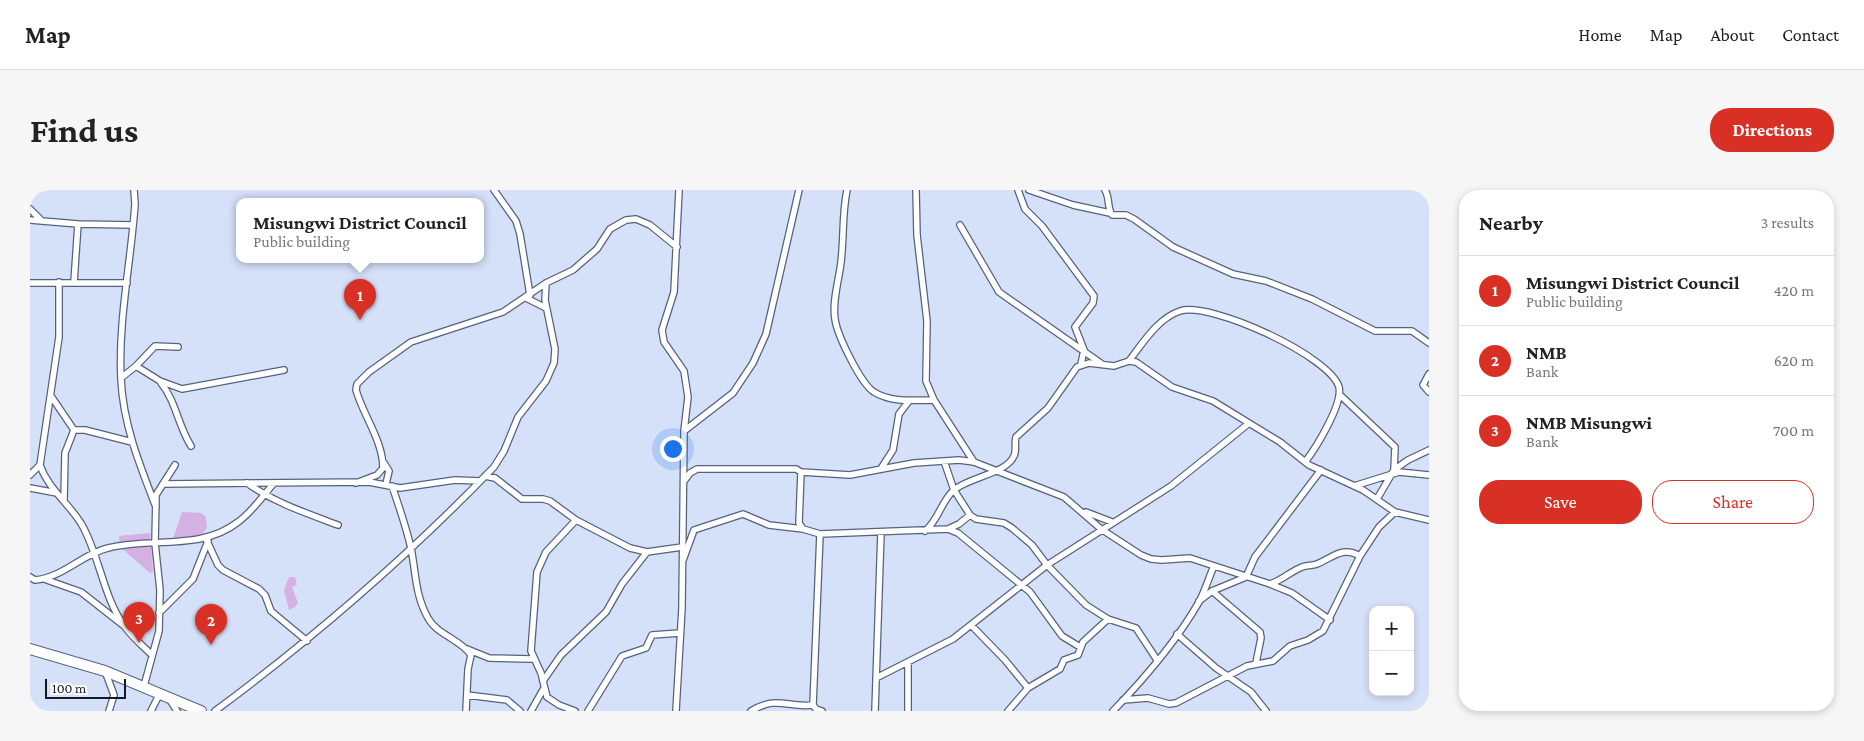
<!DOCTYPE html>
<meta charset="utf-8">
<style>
:root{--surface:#fff;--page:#f6f6f6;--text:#222;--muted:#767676;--line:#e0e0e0;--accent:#d93025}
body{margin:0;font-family:"Crimson Pro",serif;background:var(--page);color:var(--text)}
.controls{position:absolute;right:15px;bottom:15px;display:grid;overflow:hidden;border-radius:10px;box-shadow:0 2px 8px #0003}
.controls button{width:45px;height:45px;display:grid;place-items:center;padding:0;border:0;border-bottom:1px solid var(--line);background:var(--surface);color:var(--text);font:25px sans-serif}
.scale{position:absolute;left:15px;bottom:12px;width:81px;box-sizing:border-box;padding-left:5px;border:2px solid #131822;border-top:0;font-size:14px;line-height:18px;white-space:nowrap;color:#131822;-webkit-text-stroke:4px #fff;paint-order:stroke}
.you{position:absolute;left:642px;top:258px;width:18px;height:18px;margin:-12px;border:4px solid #fff;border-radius:50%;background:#1a73e8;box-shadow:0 0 0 8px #1a73e833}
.badge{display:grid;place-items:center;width:32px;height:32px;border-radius:50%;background:var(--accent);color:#fff;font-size:16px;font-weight:700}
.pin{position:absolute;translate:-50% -41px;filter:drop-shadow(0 1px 2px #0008)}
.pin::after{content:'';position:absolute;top:26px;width:18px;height:15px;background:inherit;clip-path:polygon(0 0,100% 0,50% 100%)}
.popup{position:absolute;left:206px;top:8px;width:248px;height:65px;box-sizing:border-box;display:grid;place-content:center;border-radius:10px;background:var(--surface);filter:drop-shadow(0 1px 4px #0005);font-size:16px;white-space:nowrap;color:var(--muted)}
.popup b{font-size:19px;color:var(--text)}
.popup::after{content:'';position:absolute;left:50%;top:100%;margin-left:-10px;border:10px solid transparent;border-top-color:var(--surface)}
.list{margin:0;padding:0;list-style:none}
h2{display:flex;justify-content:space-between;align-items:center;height:65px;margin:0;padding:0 20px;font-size:21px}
h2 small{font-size:16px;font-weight:400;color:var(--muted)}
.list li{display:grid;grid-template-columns:32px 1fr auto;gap:15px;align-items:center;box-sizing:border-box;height:70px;padding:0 20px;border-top:1px solid var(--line)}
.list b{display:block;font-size:19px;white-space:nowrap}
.list p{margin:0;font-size:16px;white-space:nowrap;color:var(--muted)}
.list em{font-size:16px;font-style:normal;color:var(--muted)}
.actions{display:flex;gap:10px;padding:15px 20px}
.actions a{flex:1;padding:11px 0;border:1px solid var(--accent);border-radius:20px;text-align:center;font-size:18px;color:var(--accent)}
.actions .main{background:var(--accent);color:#fff}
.map{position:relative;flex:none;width:1399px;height:521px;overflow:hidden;border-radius:20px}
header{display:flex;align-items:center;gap:30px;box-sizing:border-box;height:70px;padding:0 25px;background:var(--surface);border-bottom:1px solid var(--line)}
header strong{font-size:24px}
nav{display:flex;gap:28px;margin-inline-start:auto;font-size:18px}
.intro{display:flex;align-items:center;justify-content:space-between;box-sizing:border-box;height:120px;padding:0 30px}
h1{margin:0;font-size:35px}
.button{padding:12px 22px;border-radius:20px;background:var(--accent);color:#fff;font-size:18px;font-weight:700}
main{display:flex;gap:30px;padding:0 30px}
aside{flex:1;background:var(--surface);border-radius:20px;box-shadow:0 2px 8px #0003}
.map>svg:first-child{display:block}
.green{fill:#d4b1e2}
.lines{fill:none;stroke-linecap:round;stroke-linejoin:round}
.street-casing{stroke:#56617c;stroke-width:8}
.highway-casing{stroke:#56617c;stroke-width:12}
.street{stroke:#fff;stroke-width:5.5}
.highway{stroke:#fff;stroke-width:10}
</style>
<header>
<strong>Map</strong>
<nav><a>Home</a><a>Map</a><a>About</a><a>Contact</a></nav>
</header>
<div class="intro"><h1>Find us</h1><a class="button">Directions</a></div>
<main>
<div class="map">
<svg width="1399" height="521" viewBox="0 0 1399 521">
<rect width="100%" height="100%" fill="#d5e0f9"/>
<path class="green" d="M152,322l19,1 5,4 1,11 -8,10 -26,1z
M120,343l3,39 -3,1 -30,-26 -1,-11z
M259,387h6l2,8 -5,2 6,16 -3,4 -6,3 -5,-20z"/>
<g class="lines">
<defs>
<path id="street" d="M104,0l1,14c-4,58 -17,117 -14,175 2,45 19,87 35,128
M464,0l22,31 4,13 10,61
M817,0c-5,24 -3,48 -6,72 -2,18 -9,39 -6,57 2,16 26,65 39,73 17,11 42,8 60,8
M886,0l1,45 10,86 -1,60 8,19 40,62
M988,0l7,19 17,17 52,70 -1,7 -18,24 9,23 -3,14
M999,0l44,15 37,8
M1075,0c5,8 2,18 7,25h14l8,4 39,28 60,27 33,7 46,18 63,32h37l17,12
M0,19l11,11
M0,30l48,4 55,1
M930,35l39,67 103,72
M29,92v55l-19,128c8,24 29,38 42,60 18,32 21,72 43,102 8,11 18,19 27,28
M44,92l4,-58
M0,93h97
M496,108l20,10
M1099,171c13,-17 29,-43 51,-50 30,-10 150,45 159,76 4,17 -23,61 -34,75
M106,176l24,15 22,8 102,-19
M1399,184l-6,11 6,7
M91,188l15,-12 19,-20 23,1
M131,193c15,18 17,43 30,63
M1310,205l55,52 -1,23
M21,206l23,34
M654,241l49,-38 20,-30 13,-29 33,-144
M914,271l10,29 16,25 6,4 28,4 8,5 20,17 15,20 39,40 22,14 28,9 21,32
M354,273l5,8 -3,13
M852,277l11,-17 6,-36 10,-13
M771,282l49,3 64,-12 45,-3 15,2 90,35 37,32 40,26 10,4 11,1 28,-2 80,26 22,9 38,27
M0,285l10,-10
M455,286l10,2 27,21h21l7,2 26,19 54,28 17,4 35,-5
M654,291l6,-8 7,-4h99l5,3 -2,51 4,6 17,5 128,-5 10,4 72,59 32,44 18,11
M217,293c28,20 59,30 91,42
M326,293l21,-8 6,-7c0,-27 -20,-53 -27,-78l1,-6 12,-12 42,-30 92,-30 43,-29 27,-13 24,-21 13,-20 16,-9 10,-1 14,6 27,22
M133,294l206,-2 31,6 55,-8 25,1
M362,296c7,20 14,41 19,62 5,25 4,47 17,70 9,17 32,21 43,37l-3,14 -2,42
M1324,296l45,-14 30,3
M0,298l27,5
M1347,309l17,-29 14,-10 21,-10
M34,310l1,-47 9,-23h11l47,12
M1056,322l26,10
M918,339l11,-5 11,-9
M895,341c14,-11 16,-30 29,-41 15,-13 52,-16 60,-34 3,-6 0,-13 2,-19l32,-29 29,-41 12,-4 25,3 15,-5 7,1 36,25 41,14 67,41 29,23 54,25 32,22 34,8
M790,344l-7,171 3,4 6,2
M176,349l12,26 5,5 36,19 6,6 6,16 36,30
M653,370l11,-30 49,-16 26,11 34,4
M0,387l5,3c29,-3 47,-26 73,-32 43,-11 93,3 130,-26 14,-10 25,-26 36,-39
M14,389l37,13 42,33
M1240,394c12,-4 20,-12 32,-17 4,-2 10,-1 15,-3 17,-7 25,-18 43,-8
M1182,401l48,41 1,6 -5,25
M1169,411l13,-10 34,-14 9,-20 66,-87
M129,423l34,-34 15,-38
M942,436l33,34 23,28
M1147,444l39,34 35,24 15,19
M437,459l22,9 44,1
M75,481l9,24 -5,16
M846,488l77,-39 94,-74 124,-79 77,-62
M513,491l18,-26 45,-43 16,-28 25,-32
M114,496l15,-55 1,-41 -5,-47 1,-48 19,-30
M437,505l40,5 13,11
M140,510l7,11
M1093,510l25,-2 21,6 7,-1 71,-37 26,-5 17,-15 18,-6 15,-9 37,-75 19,-29 16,-15
M121,521l9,-18
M185,521c100,-74 193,-155 279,-244l10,-16 14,-34 28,-36 8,-18 1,-14 -10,-49 1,-17
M501,521l13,-23
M545,521l-16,-6 -12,-8 -6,-24 -10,-22 6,-79 9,-20 30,-32
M558,521l34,-55 24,-8 6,-13 28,-2
M646,521l6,-103 2,-177 4,-34 -4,-26 -20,-29 -2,-12 12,-38 5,-102
M721,521c27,-16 35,-3 62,-6
M845,521l6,-179
M878,521v-48
M978,521l20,-23 32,-19 4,-9 14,-5 5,-13 25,-23
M1083,521c32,-33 63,-69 86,-109 6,-11 10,-25 15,-36"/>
<path id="highway" d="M0,459l75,22 96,40"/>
</defs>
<use href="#street" class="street-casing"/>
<use href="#highway" class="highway-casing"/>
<use href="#street" class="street"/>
<use href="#highway" class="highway"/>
</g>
</svg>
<div class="controls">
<button>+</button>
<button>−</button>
</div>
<div class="scale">100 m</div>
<div class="you"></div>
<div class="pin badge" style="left:330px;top:130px">1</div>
<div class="popup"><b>Misungwi District Council</b>Public building</div>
<div class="pin badge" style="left:181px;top:455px">2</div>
<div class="pin badge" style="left:109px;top:453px">3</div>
</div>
<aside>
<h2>Nearby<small>3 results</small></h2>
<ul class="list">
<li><span class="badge">1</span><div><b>Misungwi District Council</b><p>Public building</p></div><em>420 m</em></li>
<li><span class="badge">2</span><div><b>NMB</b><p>Bank</p></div><em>620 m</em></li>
<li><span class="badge">3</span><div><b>NMB Misungwi</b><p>Bank</p></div><em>700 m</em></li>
</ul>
<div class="actions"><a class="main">Save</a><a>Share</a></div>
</aside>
</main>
